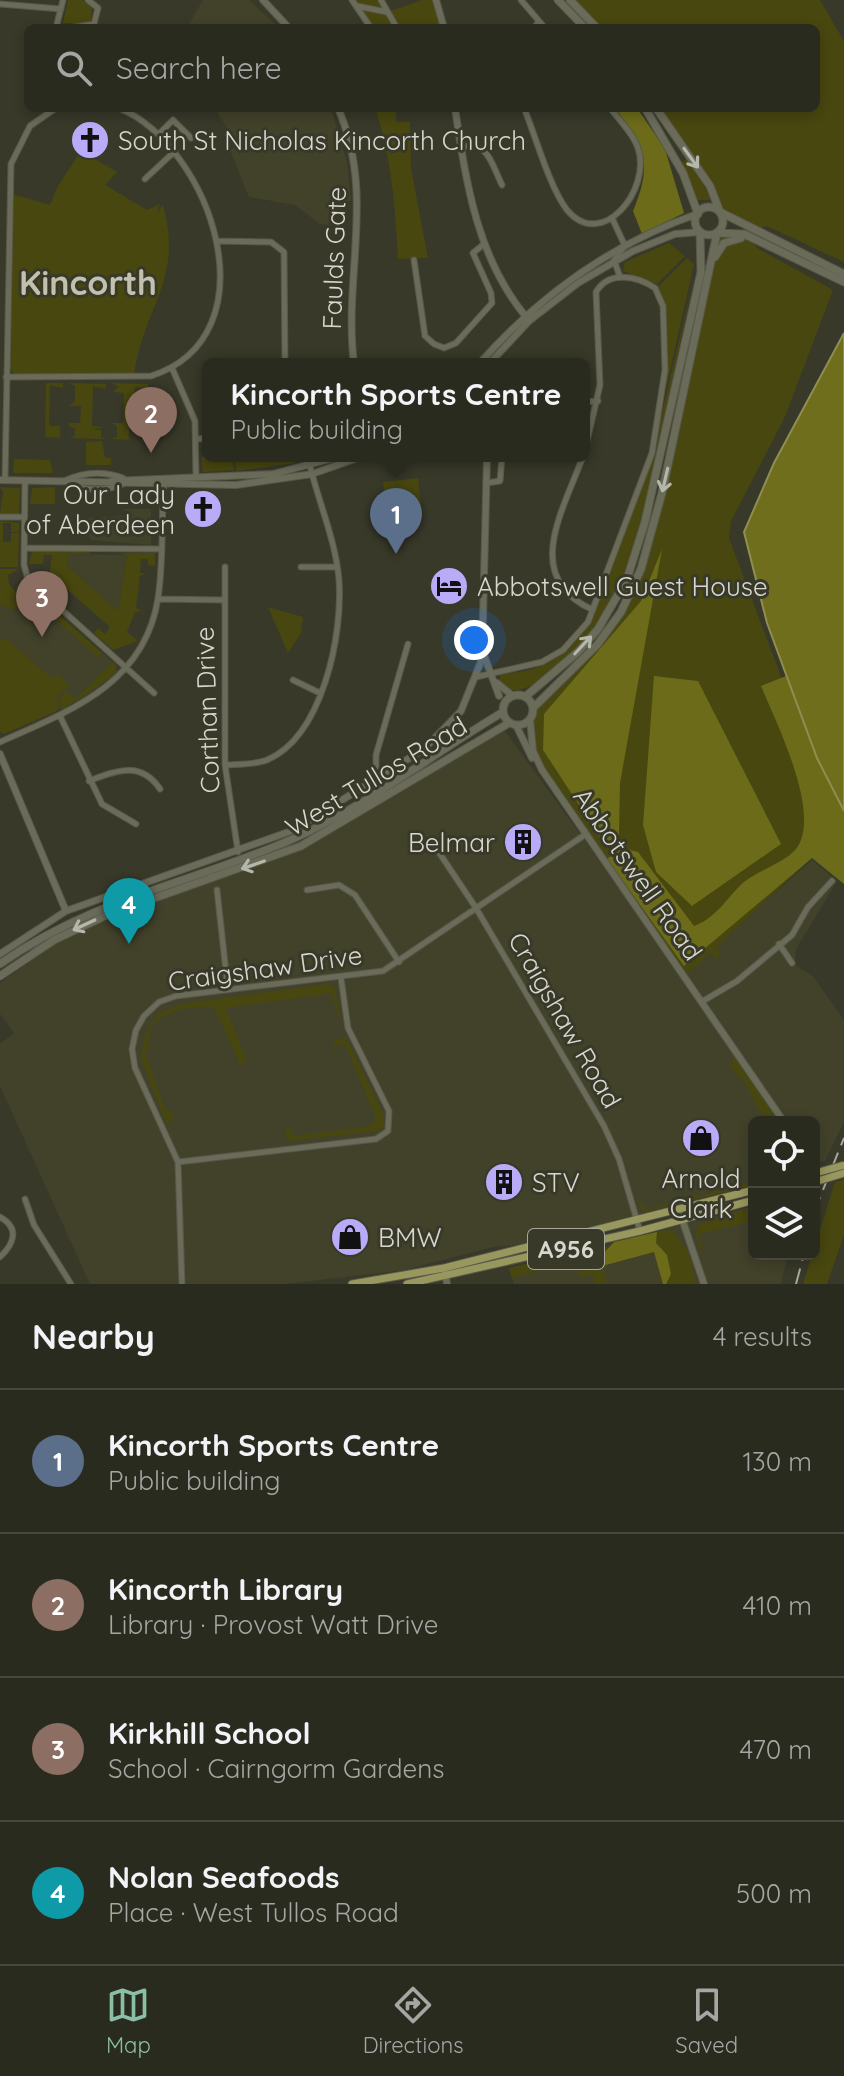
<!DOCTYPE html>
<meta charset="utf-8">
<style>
:root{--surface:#2a2b1f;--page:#323328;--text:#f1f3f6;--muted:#a5a7a4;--line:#46473d;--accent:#8abfa5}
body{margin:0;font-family:Quicksand,sans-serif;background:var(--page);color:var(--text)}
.controls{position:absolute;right:24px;bottom:24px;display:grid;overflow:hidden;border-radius:12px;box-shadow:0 4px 12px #0003}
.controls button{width:72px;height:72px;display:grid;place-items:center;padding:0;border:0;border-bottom:2px solid var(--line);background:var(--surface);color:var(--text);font:40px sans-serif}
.you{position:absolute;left:474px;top:640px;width:28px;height:28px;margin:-20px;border:6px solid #fff;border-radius:50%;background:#1a73e8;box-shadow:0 0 0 12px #1a73e833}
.badge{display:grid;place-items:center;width:52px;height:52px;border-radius:50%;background:var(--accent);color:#fff;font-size:26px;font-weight:700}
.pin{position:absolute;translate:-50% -66px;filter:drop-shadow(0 2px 4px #0008)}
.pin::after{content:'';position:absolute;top:42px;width:28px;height:24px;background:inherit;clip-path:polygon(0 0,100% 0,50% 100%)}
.popup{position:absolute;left:202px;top:358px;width:388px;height:104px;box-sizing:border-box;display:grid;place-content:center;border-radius:12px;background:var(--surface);filter:drop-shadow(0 2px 6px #0005);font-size:26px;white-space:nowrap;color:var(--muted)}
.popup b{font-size:30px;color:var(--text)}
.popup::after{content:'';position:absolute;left:50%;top:100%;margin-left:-16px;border:16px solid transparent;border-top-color:var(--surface)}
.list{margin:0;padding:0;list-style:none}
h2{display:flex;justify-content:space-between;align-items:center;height:104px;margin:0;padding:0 32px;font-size:34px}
h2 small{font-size:26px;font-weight:400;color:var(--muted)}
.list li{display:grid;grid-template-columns:52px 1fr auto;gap:24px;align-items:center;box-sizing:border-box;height:144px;padding:0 32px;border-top:2px solid var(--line)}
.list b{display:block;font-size:30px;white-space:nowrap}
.list p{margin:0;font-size:26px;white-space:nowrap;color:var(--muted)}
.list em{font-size:26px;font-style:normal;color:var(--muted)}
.icon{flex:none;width:44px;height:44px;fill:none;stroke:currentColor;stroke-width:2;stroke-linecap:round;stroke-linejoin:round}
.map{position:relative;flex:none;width:844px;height:1284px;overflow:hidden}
.search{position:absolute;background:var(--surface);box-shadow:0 4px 12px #0003;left:24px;right:24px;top:24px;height:88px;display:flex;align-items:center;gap:20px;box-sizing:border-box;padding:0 28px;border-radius:12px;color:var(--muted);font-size:30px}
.sheet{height:680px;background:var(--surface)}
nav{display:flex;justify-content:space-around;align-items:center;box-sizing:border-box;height:112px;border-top:2px solid var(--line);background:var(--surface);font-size:22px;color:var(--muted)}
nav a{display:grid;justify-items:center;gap:4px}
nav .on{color:var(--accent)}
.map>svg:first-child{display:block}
.built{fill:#42422b}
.green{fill:#484710}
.forest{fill:#6c6b19}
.water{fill:#6f6e1d;stroke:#8e8e52;stroke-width:2}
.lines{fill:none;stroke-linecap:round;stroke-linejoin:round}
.minor-casing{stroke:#57574a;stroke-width:7}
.tertiary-casing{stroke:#57574a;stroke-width:8}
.secondary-casing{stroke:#57574a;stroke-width:9}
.primary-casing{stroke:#57574a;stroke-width:9}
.minor{stroke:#6a6b59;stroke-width:5}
.tertiary{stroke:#6a6b59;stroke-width:6}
.secondary{stroke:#6a6b59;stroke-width:7}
.primary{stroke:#98975d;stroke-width:7}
.rail{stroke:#a7a79c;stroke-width:2;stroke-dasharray:16 8;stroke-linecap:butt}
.primary-bridge-casing{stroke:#57574a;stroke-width:9;stroke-linecap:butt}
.primary-bridge{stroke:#98975d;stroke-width:7}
.oneway{stroke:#b6b7ab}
.labels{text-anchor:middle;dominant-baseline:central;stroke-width:6;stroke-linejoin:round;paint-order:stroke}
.shield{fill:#383929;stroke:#a7a89c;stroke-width:2}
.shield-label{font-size:24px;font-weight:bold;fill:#d7d7ce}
.poi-label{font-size:26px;fill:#d7d7ce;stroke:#383929;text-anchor:start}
.street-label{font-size:26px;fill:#d7d7ce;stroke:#383929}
.district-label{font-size:34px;font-weight:bold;fill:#c1c1ae;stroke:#383929}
</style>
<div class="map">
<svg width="844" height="1284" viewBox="0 0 844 1284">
<rect width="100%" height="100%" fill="#383929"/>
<path class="built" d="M203,0h46l30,28h-92z
M214,108h117l16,55 4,38 -22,-1v25l-9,-1 -25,-19 -46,-8 -19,-47 9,-5z
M125,509h26v36l-61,-5 -4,-22 39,-2z
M67,554l60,1 -9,57 -51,-46z
M0,569l1,22 17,15 12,-15 88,75 -7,11 -28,22 -79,35 -4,-2z
M505,731l178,244 129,-115 25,21 -41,68 -1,16 18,11 31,44v102l-19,39 -11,1v-40h-60v63l-237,60 -24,2 -89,23 -118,14h-196l-90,-198v-42l14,-11 -14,-19v-31l55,-39 35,-19 187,-66 48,-24z
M754,1206v48h34l-7,30h-267l-5,-16 61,-15 28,-3 17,-8z"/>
<path class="green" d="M68,0h14l10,5 -1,18h-28z
M352,0h29l7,12 34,-12h14l8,28h-73z
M570,0h250l24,41v221l-77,-36 -13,4 -34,-18 -5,-18 -59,-86h160v-80h-219z
M375,108h21v14h14l1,46 17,90 -30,1c-3,-53 -6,-101 -23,-151z
M81,151l36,21 -12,13 42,25 13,-6 -3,9 6,-8c21,76 -20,102 -29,170l-120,-1 -4,-6 2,-174 38,11 8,-19z
M688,158l24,42h-18l-12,-38z
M718,233l34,5 5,10 76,42 -49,129 -53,102 -2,17 63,168 20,152 -96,89 6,6 -7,7 -4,-8 -26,24 -148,-216 -7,-41 3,-11 82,-87 26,-52z
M669,243l16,13 -28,28 -34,-13 2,-9z
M687,258l7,6 -28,124 1,-74 -9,-27z
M695,273l-57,266c-19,53 -42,97 -87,133 -13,10 -27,21 -44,18l-8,-8 1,-7c8,-3 16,-2 25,-4 29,-6 52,-26 66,-51l57,-148z
M46,383h17v5l-13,-3 -1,41h11v12l-15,-1z
M69,383l37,1v5l-13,-3 -1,40 11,1 -10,3h8v7l6,2 -39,-1 7,-2v-8l-6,-1v-4h11l1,-17h-12l6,-5v-15z
M112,383l36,1v5l-13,-2 -1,35h-5v18l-18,-1 6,-2v-11l-5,-3h11l1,-30 -11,-1 6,-5z
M102,441l3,17h6v7h-25v-23z
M235,456h60l1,7 -60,8z
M201,457h31l2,13 -31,2z
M14,459l36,1 3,13h-40z
M418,478l4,36 -36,3 -3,-35z
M0,487l20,1 -1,26h-19l3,-22z
M32,488l23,-1v17h-25z
M0,521l19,2v9h-8v-9h-8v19h8v-9h8l-1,34h-18z
M32,550l56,1 2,3h-22l-1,12 51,45 9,-56 -11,-2h39v13l-7,-1v-6h-7l-1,14 7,1 -7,2 -4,32 6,3 -7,1 -8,20 11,9 -25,9 -19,-17 4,-5 7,6 5,-7 -56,-49h-5l3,-23h-8l-1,9h-14z
M0,569h19l-11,6 1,9 12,14 9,-7 -15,19 -15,-5z
M41,599l61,54 -4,4 -61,-54z
M268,607l35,10 -2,16 -13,20z
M6,638l46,41 5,-5 12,11 -11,12 -1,14 -53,23 -4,-2v-92z
M113,662l4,9 -6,6 -49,33 -3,-10 7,-9 9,8z
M328,984l7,4 6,36 -10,-31 -105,15 21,53 -7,3 -26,-57c-26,-2 -73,5 -65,43l-4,1 19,56 9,7 -1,9 -6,-1 -25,-63 4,-25 13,-20 23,-10z
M346,1037l38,79v11l-7,4 -90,10 -2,-10 5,-3 2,8 75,-9 8,-6v-6l-31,-72 -12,5 4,-8z
M733,1054l41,61 -2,3v-4l-10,2 -17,-33 -16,-18 5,-3z
M754,1177v8l-108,26 -6,-3 -4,-10 11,11 98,-26z
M844,1180v55l-17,49h-24l32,-102z
M754,1206v15l-55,13 6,28 -9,-28 3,-9z
M673,1230l16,24 8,30h-34l-9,-32 -51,14 4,18h-12l-3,-10 -12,3 -2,-5 16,-5 -3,-12 -79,23 -3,-10c29,-7 57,-12 86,-17 26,-5 50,-20 78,-21z"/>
<path class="forest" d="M615,108h22l28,41 19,64 -42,21 -9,-23c20,-48 12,-63 -18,-103z
M662,549l-42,234 -1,52 -13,11 -63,-96 1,-36 97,-113z
M654,676l44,5 83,163 -89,62 -36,-34 -13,-47z
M786,676l58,135v73l-32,-26 -128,108 -77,-107 15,-11 16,4 56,74c24,-9 32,-28 50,-44 15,-12 40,-19 52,-33 27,-34 -21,-129 -35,-163z
M657,1232l-1,11 11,12 4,19 -5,10h-3l-9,-32 -52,14v-11l12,-13z"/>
<path class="water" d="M844,333v478l-27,-53 -50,-135 -23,-91 30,-69z"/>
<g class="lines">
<defs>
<path id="minor" d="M352,0l19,28
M381,0l16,28
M521,0l24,28
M0,4l61,5
M357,6l30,6
M56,28l7,-28
M69,28l25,-4 4,-16 -10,-8
M534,28l5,-7
M524,108c12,29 25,78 43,102 35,42 85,-21 71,-62 -5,-15 -19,-28 -28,-40
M159,134l14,-14 18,18
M461,147c28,-6 30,16 41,38
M145,179l30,-28
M612,218l13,28 -11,14 6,17
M217,241l54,1 13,10 1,112
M414,260l11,76 9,8 10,4 12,-5 36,-40 -1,-10 -18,-40 11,-9
M172,368l23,53 1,57
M6,377l145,-1c124,-40 61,-229 -32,-268
M584,402l14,-1
M197,439l11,-1
M583,456c-19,54 -63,121 10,154
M5,480l6,-316 19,-38 26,-18
M25,481l-1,84 4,14 126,114
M64,481c18,10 40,11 59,3
M64,481c19,-9 40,-10 59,-3
M486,483l14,-2 2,-25
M0,517h24
M24,548l137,1
M225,567v198l13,87
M301,567h36
M158,599l67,1
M476,677l66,-15 21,-12 25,-28 64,-169 13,-83 -2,-64 -8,-18c-18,-12 -46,-18 -59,4l4,93 -16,69
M293,680l27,13
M60,716l42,88 34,20
M0,742c70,-31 145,-58 158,-144 6,-38 3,-78 6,-116
M225,765c13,-1 29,0 42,-5 56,-24 76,-126 72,-180 -3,-38 -20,-77 -29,-114
M376,780v-25l32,-111
M89,781c28,-11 52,-20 71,8
M430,839l46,69 128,218 15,33 21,72
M217,890l11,100
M307,890l32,-5 16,10 44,67
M779,944l13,19
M703,1001l34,-20 55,-46 16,-28 24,-26
M178,1162l198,-23 12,-8 1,-20 -41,-83 -7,-50
M25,1199l9,26 37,59
M0,1217c20,11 14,27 0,40
M182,1284l-4,-122 -43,-94 -3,-19 4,-19 8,-14 15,-14 17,-6 207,-25 203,-137"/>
<path id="tertiary" d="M263,0l26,28
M436,0l8,28
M338,108c38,87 5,167 16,256
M455,108c11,74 22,151 72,210
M479,364c60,-68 132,-120 218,-150
M489,364l40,-43 49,-38 55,-32 42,-17 25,-2
M0,480l236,5 76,-11 51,-18
M112,481l161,-7 68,-18
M484,655l15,41
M497,683l16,13
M530,719l3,32 9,19 242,352
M516,725l16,33
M0,754l66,157
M0,954l66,-43 228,-81 130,-81 37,-38 21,-52 5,-203
M679,1210l25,74
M445,1272l2,12"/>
<path id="secondary" d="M558,0l27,28
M570,0l27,28
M645,108l38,65 15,41
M656,108l54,78 10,26
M695 221a14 14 0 1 1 28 0a14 14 0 1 1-28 0Z
M720,212l124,62
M718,233l26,1 100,48
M715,257l9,-14 17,-5
M503 710a15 15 0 1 1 30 0a15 15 0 1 1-30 0Z
M525,697l54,-46 19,-22 29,-50 18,-57 56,-250 -1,-40
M533,708l64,-63 24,-33 20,-43 21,-76 55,-260
M0,964c94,-66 193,-81 295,-126 73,-33 139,-85 208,-126
M0,976l54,-36 53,-25 194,-69 208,-123"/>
<path id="primary" d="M352,1284l92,-16 310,-78
M407,1284l233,-53 114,-31"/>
</defs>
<use href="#minor" class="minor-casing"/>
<use href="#tertiary" class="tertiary-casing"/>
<use href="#secondary" class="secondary-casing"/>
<use href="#primary" class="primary-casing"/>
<use href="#minor" class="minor"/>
<use href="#tertiary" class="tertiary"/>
<use href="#secondary" class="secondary"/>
<use href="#primary" class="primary"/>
<path class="rail" d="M814,1212l30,-74
M796,1284l8,-30"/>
<defs>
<path id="primary-bridge" d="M819,1172l25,-7
M818,1181l26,-8"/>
</defs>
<use href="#primary-bridge" class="primary-bridge-casing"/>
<use href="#primary-bridge" class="primary-bridge"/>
</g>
<defs><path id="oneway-shaft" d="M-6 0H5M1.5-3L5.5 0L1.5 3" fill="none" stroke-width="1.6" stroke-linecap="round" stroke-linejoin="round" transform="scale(2)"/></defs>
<g class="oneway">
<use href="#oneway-shaft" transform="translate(691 158) rotate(54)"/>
<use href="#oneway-shaft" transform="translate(665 480) rotate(103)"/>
<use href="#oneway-shaft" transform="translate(583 645) rotate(-47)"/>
<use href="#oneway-shaft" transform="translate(253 865) rotate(161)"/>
<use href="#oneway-shaft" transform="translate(84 925) rotate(155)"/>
</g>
<defs>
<symbol id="church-disc" viewBox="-11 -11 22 22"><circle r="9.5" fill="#b9abf7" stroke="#383929"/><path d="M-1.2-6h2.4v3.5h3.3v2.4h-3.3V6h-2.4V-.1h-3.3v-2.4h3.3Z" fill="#111"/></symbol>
<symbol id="hotel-disc" viewBox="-11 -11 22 22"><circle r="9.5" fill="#b9abf7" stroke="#383929"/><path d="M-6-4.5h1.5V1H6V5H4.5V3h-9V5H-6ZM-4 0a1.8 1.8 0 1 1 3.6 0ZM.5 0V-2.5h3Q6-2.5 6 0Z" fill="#111"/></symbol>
<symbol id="building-disc" viewBox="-11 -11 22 22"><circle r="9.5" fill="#b9abf7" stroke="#383929"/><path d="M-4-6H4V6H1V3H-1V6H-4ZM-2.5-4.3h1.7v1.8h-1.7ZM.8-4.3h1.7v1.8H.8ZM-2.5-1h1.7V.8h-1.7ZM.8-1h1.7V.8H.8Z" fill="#111"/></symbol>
<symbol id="shop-disc" viewBox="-11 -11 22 22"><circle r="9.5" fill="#b9abf7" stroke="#383929"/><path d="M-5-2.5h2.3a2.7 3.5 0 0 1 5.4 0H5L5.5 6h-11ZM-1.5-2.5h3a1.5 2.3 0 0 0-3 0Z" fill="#111"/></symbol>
</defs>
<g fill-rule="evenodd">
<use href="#church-disc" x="68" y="118" width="44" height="44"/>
<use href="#church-disc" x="181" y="487" width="44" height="44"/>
<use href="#hotel-disc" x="427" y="564" width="44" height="44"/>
<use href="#building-disc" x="501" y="820" width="44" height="44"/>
<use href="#shop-disc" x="679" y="1116" width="44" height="44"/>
<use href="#building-disc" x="482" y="1160" width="44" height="44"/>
<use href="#shop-disc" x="328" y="1215" width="44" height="44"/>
</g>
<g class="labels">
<rect class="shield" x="528" y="1229" width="76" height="40" rx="6"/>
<g class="shield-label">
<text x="566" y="1249">A956</text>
</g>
<g class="poi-label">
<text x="118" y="140">South St Nicholas Kincorth Church</text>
<text x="175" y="494" text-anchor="end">Our Lady<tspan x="175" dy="30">of Aberdeen</tspan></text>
<text x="477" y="586">Abbotswell Guest House</text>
<text x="495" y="842" text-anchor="end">Belmar</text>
<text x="701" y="1178" text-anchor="middle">Arnold<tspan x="701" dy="30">Clark</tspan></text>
<text x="532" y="1182">STV</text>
<text x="378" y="1237">BMW</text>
</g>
<g class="street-label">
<text transform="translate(334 258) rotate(-88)">Faulds Gate</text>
<text transform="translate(207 710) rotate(-92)">Corthan Drive</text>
<text transform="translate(376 776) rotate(-31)">West Tullos Road</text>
<text transform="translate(638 874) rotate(55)">Abbotswell Road</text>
<text transform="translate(265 968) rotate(-8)">Craigshaw Drive</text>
<text transform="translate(565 1020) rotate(60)">Craigshaw Road</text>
</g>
<g class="district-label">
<text x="88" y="282">Kincorth</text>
</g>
</g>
</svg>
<div class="controls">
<button><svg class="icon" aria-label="locate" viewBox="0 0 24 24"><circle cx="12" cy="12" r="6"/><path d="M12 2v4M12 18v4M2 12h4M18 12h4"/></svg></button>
<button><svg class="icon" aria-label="layers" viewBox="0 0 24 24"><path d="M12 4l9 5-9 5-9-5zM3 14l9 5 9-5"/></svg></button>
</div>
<div class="you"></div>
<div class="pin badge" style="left:396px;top:554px;background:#5c6f8a">1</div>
<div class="popup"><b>Kincorth Sports Centre</b>Public building</div>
<div class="pin badge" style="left:151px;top:453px;background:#8d6e63">2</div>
<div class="pin badge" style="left:42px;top:637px;background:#8d6e63">3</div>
<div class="pin badge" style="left:129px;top:944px;background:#0f9aa8">4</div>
<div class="search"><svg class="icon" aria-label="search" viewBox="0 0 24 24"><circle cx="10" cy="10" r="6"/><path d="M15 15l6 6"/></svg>Search here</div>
</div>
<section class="sheet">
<h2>Nearby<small>4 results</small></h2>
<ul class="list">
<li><span class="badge" style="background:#5c6f8a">1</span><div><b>Kincorth Sports Centre</b><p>Public building</p></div><em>130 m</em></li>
<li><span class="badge" style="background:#8d6e63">2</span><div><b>Kincorth Library</b><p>Library · Provost Watt Drive</p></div><em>410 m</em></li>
<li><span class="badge" style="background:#8d6e63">3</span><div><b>Kirkhill School</b><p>School · Cairngorm Gardens</p></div><em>470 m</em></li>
<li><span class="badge" style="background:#0f9aa8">4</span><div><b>Nolan Seafoods</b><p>Place · West Tullos Road</p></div><em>500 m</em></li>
</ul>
</section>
<nav>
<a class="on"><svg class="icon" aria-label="map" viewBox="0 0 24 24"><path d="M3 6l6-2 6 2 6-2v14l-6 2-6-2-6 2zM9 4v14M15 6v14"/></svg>Map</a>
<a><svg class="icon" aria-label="directions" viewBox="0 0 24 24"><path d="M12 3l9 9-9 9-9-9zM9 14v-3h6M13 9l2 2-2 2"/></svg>Directions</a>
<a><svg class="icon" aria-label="saved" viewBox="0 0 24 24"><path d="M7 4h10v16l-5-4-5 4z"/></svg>Saved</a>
</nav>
